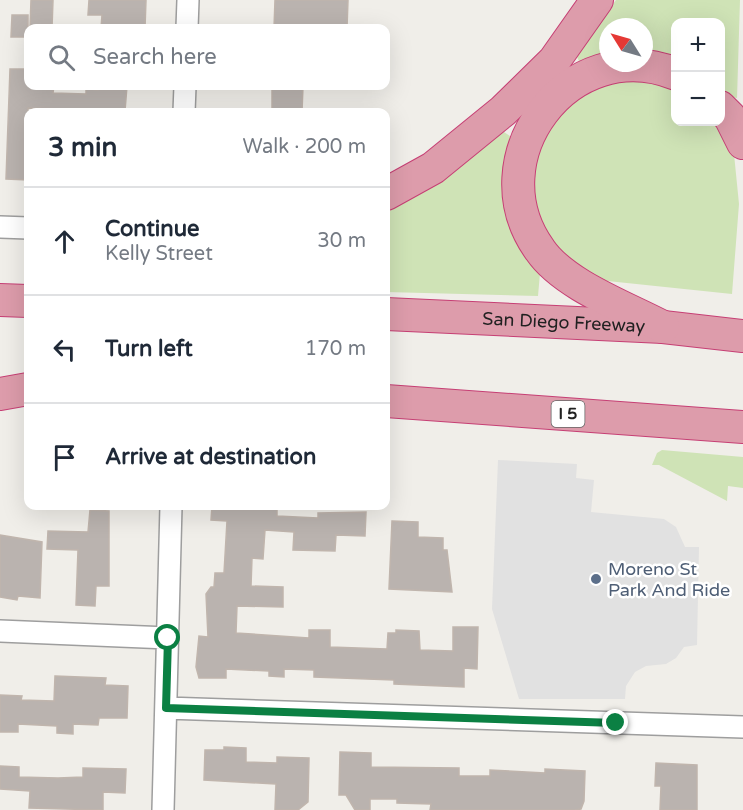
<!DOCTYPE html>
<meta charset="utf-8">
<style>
:root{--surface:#fff;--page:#f6f6f7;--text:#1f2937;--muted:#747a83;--line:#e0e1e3}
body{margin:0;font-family:"Varela Round",sans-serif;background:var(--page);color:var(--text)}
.controls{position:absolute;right:18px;top:18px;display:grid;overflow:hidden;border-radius:12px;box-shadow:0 6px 24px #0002}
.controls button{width:54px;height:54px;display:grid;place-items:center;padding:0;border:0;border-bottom:2px solid var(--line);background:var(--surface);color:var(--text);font:30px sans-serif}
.compass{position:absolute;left:599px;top:18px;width:54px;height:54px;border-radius:50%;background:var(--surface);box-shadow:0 6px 24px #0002;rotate:307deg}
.stop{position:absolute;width:18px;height:18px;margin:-14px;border:4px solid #0b8043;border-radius:50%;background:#fff}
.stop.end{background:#0b8043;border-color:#fff;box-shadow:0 2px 6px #0008}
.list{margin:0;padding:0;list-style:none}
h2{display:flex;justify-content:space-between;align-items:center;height:78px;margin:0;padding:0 24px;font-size:26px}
h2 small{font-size:20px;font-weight:400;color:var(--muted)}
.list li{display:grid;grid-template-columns:39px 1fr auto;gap:18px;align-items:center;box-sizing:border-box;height:108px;padding:0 24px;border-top:2px solid var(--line)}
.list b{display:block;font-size:22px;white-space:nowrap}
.list p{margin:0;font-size:20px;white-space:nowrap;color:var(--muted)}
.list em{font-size:20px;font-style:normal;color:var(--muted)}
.icon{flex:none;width:33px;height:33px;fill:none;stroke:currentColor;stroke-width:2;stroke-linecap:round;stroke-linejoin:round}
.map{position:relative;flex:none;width:743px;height:810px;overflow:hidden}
.search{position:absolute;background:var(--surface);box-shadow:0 6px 24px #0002;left:24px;top:24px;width:366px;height:66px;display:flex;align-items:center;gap:15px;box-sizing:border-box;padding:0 21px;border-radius:12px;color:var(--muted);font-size:22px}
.panel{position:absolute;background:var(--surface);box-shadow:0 6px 24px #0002;left:24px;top:108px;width:366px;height:402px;border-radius:12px}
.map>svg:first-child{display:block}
.grass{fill:#cfe3b6}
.parking{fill:#e1e1e1}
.building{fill:#bab3af;stroke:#c0b5ad;stroke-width:1.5}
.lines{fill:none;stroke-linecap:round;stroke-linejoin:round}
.minor-casing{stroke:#9e9e9e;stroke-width:24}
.highway-casing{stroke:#c63f74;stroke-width:34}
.minor{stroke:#fff;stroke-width:21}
.highway{stroke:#dd9cab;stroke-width:32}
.route{stroke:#0b8043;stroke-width:8}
.service-dot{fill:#5c6f8a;stroke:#fff;stroke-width:2}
.labels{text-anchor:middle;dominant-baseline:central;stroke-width:5;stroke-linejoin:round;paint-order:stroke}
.shield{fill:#fff;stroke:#646464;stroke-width:1.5}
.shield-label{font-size:16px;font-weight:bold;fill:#212121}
.street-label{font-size:18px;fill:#212121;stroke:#fff}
.service-label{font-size:18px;fill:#4e5e75;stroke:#fff;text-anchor:start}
</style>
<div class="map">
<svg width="743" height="810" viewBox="0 0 743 810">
<rect width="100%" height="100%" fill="#f0eee9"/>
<path class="grass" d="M616,0h124l-3,98 -7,-1 -9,-9 -1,-66h-44l-1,39 -31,-7v-27h-36v30l-26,10 -6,-12z
M634,78l41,9 1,35h43l15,32 5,50 -7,90 -134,-14 -22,-11 -30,-33 -14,-43 10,-60 45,-45z
M501,130l12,8c-19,49 -7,97 27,135l-2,23 -152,-4v-79l34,-20z
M662,450l81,7v31l-15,-2 -1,15 -68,-36h-7l5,-12z"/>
<path class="parking" d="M498,460l79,4 -1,14 18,2 -3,32 73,7 12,8 9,20h14l-2,98 -13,2 -8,11 -10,6 -20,2 -11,6 -9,14 -1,13h-106l-27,-90z"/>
<path class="building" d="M31,0h22l-1,28h-22z
M89,0h57l-1,28h-44l1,-13h-14z
M275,0h73l-1,28h-73z
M12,15h16v22h-17z
M10,69h18v17h26l-1,7 33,1v-5l12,1 1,-4h28l-2,25 -97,-3v72l-22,-1z
M272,86h31l-1,26h-30z
M212,506h65v10l41,2v-5l48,-1 -1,24 -29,-1 -1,16 -42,-1 1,-18 -29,-2 -2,29 -11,-1 -1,28 32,1v20l-46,-1 -1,27 73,5v-8h21v17l57,2 1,-16h8v-3l23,1 1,19 33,1v-24h25l-1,42 -13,-1v19l-70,-3v-4l-80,-3v-7l-30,-1v8l-15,-1v-5l-43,-2v9h-27l-3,-11 3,-31 9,1 -2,-43 5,-7h3l1,-14h9l3,-52 -16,-1z
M90,510l19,1v75h-13l-1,20 -19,-1 2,-55 -31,-1 1,-18 40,1z
M392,521l26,1v15l25,1v12h4l5,42 -63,-3z
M0,535l42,7 -2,56 -22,-2 -1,4 -17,-3z
M55,676l51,2 -1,7 23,1 -1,32h-28l-1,7 -25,-1v10l-16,-1v-7l-39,-2v8h-18v-37l22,1 -1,4 33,1z
M224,747l22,1v14l31,1v-6l32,1 -1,44 -10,8h-23l1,-26 -72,-4 1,-30h19z
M340,752l31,1v14l88,1v8h31v-6l55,3v-4l40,2 -1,30 -3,8 -6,1h-145l1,-6 -34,-1v-4h-27v11h-15l-9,-15h-7z
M656,763l41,2v45h-37l1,-24h-6z
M0,766l19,1v10l39,1 25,-1v-9l43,1 -1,24 -22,-1v18l-74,-2 1,-17 -30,-2z"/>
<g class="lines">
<defs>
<path id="minor" d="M187,28l1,-28
M184,112l1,-26
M0,227l28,1
M0,631l168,7
M166,708l577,19
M163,810l8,-304"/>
<g id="highway">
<path d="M720,107l10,10 13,26"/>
<path d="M386,194l47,-26 70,-57 51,-50 43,-61"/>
<path d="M0,300l28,1"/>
<path id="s1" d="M386,314l277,13 80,9"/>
<path d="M663,327c-38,-20 -99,-42 -123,-77 -66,-91 29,-219 136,-176"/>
<path d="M0,394l28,-5"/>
<path d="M386,401l357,26"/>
</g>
</defs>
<use href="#minor" class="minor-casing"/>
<use href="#highway" class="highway-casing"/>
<use href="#minor" class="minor"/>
<use href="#highway" class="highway"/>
</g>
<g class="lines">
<path class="route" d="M168,638l-2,70 450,15"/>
</g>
<circle class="service-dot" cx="596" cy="579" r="6"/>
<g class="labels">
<rect class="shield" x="551.5" y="401" width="33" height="26" rx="4.5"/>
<g class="shield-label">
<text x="568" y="414">I 5</text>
</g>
<g class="street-label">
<text stroke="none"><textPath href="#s1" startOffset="178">San Diego Freeway</textPath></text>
</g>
<g class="service-label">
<text x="608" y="569">Moreno St<tspan x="608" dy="21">Park And Ride</tspan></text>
</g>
</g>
</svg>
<div class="controls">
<button>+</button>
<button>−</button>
</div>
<svg class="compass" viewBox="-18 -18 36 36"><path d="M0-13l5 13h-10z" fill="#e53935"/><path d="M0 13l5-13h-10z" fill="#747a83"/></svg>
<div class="stop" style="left:168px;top:638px"></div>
<div class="stop end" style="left:616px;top:723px"></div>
<div class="search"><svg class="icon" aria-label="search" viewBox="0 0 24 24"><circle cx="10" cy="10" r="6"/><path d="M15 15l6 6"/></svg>Search here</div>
<section class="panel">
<h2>3 min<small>Walk · 200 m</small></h2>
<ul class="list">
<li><svg class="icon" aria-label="ahead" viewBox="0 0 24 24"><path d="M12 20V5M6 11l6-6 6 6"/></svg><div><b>Continue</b><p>Kelly Street</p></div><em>30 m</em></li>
<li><svg class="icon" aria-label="left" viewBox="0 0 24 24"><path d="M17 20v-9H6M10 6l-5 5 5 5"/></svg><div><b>Turn left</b></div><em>170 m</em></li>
<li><svg class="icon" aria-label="arrive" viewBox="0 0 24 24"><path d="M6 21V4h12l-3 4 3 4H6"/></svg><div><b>Arrive at destination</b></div></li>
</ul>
</section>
</div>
